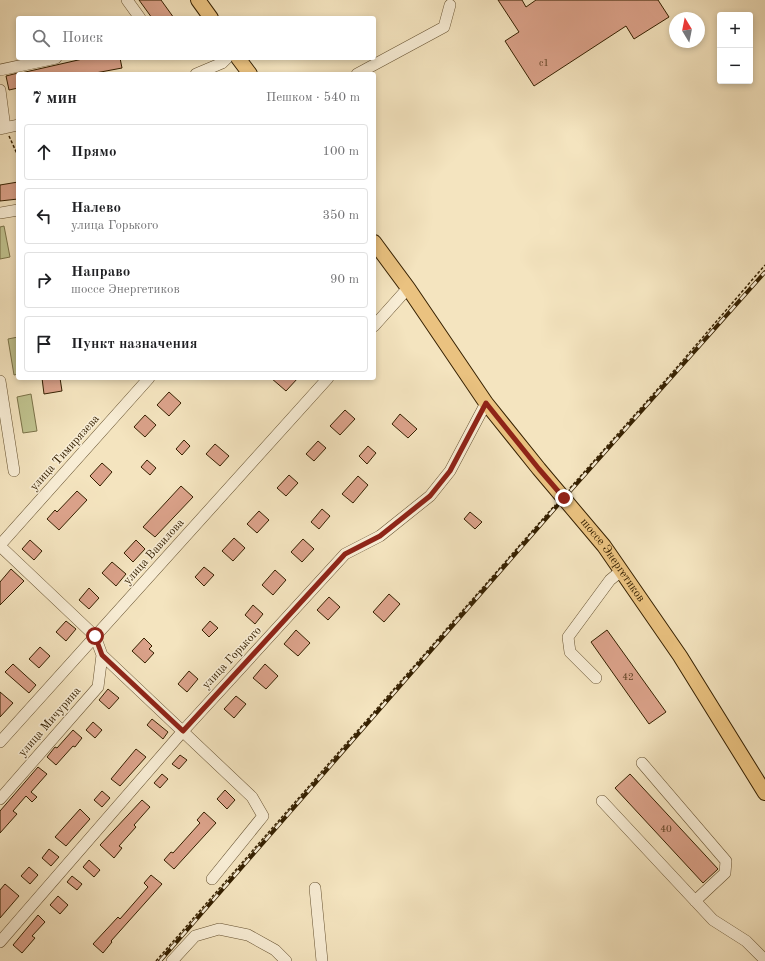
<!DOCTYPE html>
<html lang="ru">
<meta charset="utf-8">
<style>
:root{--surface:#fff;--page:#f6f6f6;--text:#202124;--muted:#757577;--line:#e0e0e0}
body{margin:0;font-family:"Old Standard TT",serif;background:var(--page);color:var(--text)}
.controls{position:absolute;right:12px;top:12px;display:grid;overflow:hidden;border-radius:4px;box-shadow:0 2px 6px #0003}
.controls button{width:36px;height:36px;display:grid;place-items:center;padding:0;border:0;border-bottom:1px solid var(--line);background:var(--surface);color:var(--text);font:20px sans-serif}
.compass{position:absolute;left:669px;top:12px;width:36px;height:36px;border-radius:50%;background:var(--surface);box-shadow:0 2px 6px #0003;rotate:350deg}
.stop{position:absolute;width:12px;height:12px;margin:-9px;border:3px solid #8f2418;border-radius:50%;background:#fff}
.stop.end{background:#8f2418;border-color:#fff;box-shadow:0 1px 4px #0008}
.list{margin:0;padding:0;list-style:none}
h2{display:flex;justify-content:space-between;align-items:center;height:52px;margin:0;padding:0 16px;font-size:17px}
h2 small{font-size:13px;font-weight:400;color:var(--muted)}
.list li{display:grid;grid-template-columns:26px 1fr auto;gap:12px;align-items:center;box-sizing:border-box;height:56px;margin:0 8px 8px;padding:0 8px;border:1px solid var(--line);border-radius:4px}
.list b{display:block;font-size:15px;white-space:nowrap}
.list p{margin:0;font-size:13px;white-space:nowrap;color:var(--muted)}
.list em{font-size:13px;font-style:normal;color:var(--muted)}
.icon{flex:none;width:22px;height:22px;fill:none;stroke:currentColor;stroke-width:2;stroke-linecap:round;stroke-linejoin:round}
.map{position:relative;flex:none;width:765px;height:961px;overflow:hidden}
.search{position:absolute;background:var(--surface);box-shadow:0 2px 6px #0003;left:16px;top:16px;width:360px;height:44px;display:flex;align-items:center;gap:10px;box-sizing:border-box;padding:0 14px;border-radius:4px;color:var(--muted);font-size:15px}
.panel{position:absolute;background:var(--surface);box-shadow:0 2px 6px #0003;left:16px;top:72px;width:360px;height:308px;border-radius:4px}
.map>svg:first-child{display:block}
.green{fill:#c0c38f;stroke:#7a7248}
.building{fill:#dba28a;stroke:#352000}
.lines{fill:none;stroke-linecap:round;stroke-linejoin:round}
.minor-casing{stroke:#655130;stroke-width:12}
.major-casing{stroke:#352000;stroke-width:16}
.path{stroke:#352000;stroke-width:1.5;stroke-dasharray:3 2;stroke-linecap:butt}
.minor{stroke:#f8edd5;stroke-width:11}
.major{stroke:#eac280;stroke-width:14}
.rail-casing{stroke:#352000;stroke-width:4}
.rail{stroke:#f8edd5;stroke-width:2.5;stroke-dasharray:8;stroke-linecap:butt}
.route{stroke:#8f2418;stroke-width:5}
.labels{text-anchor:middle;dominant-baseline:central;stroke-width:3;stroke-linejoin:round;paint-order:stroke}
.number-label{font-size:10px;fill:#5e4022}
.street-label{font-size:12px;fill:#352000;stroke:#f8edd5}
</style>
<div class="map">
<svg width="765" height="961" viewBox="0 0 765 961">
<rect width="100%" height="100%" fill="#f4e4bf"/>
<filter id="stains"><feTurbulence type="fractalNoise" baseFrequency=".005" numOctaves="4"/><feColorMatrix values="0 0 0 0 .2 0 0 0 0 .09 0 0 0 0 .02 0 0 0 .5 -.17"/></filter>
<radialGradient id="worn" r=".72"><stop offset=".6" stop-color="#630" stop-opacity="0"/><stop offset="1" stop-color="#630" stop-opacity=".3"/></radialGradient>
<path class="green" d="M4,226l6,31 -10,2v-32z
M18,337v37l-4,1 -6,-36z
M31,394l6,37 -14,2 -6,-36z"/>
<path class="building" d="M139,0h22l13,18h-22z
M498,0h24l4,7 10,-7h122l11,17 -35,22 -8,-13 -92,60 -29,-45 14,-9z
M87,58h33l2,10 -32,6h-68l-1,-1z
M18,73v15l-9,2 -3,-14z
M18,182v17l-18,2v-16z
M42,378h18l2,13 -18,3z
M271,378h27l-12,13z
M169,392l12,11 -12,13 -12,-11z
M345,410l10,9 -15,16 -10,-9z
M400,414l17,15 -9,9 -16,-14z
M145,415l11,10 -11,12 -11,-10z
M184,440l6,6 -8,9 -6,-6z
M318,441l8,7 -12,13 -8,-7z
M215,444l14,12 -9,10 -14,-12z
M368,446l8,7 -9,11 -8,-8z
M147,460l9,8 -6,7 -9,-8z
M102,463l10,9 -12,14 -10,-10z
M289,475l9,8 -12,13 -9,-8z
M358,476l10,9 -15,18 -11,-9z
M181,486l12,11 -38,40 -12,-10z
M77,491l10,9 -28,30 -12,-11 8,-9 2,2z
M322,509l8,7 -11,13 -8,-7z
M259,511l10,9 -12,13 -10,-9z
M470,512l12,10 -7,7 -11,-10z
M234,538l11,10 -12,13 -11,-10z
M303,539l11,10 -12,13 -11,-10z
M30,540l12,11 -8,9 -12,-11z
M136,540l9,9 -12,13 -9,-9z
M112,562l14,12 -10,12 -14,-13z
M204,567l10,8 -10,11 -9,-9z
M11,569l13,12 -24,24v-23z
M275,570l11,10 -13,15 -11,-10z
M89,588l10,10 -10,11 -10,-9z
M389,594l11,10 -16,18 -11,-10z
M329,597l11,10 -12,13 -11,-10z
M253,605l10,9 -8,10 -10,-9z
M66,621l10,8 -10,12 -10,-9z
M210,621l8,7 -9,9 -7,-7z
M296,630l14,13 -12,13 -14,-12z
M607,630l59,82 -17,12 -58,-82z
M144,638l8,8 -3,3 5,4 -9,10 -13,-12z
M40,647l10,9 -11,12 -10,-9z
M13,664l23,21 -7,8 -24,-21z
M265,664l13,12 -12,13 -13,-11z
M189,671l9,8 -11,13 -9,-8z
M108,689l11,9 -10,11 -10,-9z
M0,692l13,11 -13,14z
M236,696l10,8 -12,14 -10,-9z
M152,719l16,13 -5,7 -16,-14z
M93,722l9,8 -7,8 -9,-8z
M73,730l9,8 -7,9 -2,-1 -17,19 -9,-8 8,-10 2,1z
M136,749l10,8 -26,29 -9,-7z
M180,755l7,5 -8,9 -7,-5z
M38,767l9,7 -16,18 6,5 -5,5 -6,-6 -13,15 4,3 -17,19v-22z
M162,774l6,5 -8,9 -6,-5z
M630,774l88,95 -15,14 -88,-95z
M225,790l10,10 -8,9 -10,-10z
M102,791l8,7 -8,9 -8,-7z
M142,800l8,7 -16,18 2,2 -17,19 3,2 -8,10 -14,-13z
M80,809l10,10 -24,27 -11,-9z
M204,812l12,11 -42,46 -10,-9 7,-8 2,1 27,-30 -3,-3z
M49,849l10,8 -8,9 -9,-8z
M89,860l11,10 -6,7 -11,-10z
M29,867l9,8 -8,9 -9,-8z
M151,875l11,9 -51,57 1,1 -9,11 -10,-9 25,-27 2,2 28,-32 -4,-4z
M72,876l10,8 -5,6 -10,-8z
M5,884l14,12 -19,22v-28z
M58,896l10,9 -8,9 -10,-9z
M38,915l7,7 -13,14 3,2 -13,15 -9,-8z"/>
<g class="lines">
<defs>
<path id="minor" d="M127,0l13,18
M0,70l56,-12
M196,74l26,-11 5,-5
M357,74l87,-47 6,-22
M0,90l5,38
M0,129l18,-4
M0,213l18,-3
M374,326l34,-38
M0,381l14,90
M0,545l149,-167
M0,546l95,90 7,19 150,142 11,19 -51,63
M596,678l-26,-26 -2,-15 42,-57 11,-9
M0,742l328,-364
M642,763l84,98 -1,12 -30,28
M0,799l98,-112 4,-32
M602,801l111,119 33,21 19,19
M315,888l7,73
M0,942l183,-211 162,-177 35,-18 50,-40 20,-25 36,-68
M172,961l23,-25 24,-7 29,6 27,15 11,11"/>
<g id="major">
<path d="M198,0l13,18"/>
<path d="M238,58l12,16"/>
<path id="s1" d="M374,242l34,46 78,115 53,66 65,77 76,110 85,137"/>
</g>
</defs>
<use href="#minor" class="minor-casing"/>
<use href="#major" class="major-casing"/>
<path class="path" d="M9,136l9,20
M570,488l108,-122 87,-101
M156,961l399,-456"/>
<use href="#minor" class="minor"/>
<use href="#major" class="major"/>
<defs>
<path id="rail" d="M160,961l404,-463 201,-226"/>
</defs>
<use href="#rail" class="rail-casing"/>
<use href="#rail" class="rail"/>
</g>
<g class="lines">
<path class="route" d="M95,636l7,19 81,76 162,-177 35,-18 50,-40 20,-25 36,-68 53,66 25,29"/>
</g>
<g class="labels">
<g class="number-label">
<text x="544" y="63">с1</text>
<text x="628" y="677">42</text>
<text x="666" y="829">40</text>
</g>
<g class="street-label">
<text transform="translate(65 453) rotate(-48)">улица Тимирязева</text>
<text transform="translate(154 552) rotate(-48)">улица Вавилова</text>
<text stroke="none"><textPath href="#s1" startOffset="398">шоссе Энергетиков</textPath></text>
<text transform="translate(232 658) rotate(-47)">улица Горького</text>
<text transform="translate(50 722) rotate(-49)">улица Мичурина</text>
</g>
</g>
<rect width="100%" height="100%" filter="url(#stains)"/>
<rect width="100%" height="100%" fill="url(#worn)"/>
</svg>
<div class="controls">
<button>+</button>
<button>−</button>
</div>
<svg class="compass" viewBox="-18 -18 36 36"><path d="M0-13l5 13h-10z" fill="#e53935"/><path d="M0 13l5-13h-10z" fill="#757577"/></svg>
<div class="stop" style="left:95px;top:636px"></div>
<div class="stop end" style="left:564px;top:498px"></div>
<div class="search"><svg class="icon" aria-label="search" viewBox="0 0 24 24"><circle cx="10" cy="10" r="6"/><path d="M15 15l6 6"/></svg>Поиск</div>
<section class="panel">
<h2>7 мин<small>Пешком · 540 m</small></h2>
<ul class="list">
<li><svg class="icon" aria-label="ahead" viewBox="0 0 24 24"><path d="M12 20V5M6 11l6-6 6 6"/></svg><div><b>Прямо</b></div><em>100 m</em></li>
<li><svg class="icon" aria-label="left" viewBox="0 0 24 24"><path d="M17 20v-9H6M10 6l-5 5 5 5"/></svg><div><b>Налево</b><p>улица Горького</p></div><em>350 m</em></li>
<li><svg class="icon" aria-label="right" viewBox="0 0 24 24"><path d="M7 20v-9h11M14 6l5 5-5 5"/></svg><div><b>Направо</b><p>шоссе Энергетиков</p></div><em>90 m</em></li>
<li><svg class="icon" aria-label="arrive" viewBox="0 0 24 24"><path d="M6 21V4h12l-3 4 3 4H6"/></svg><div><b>Пункт назначения</b></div></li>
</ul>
</section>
</div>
